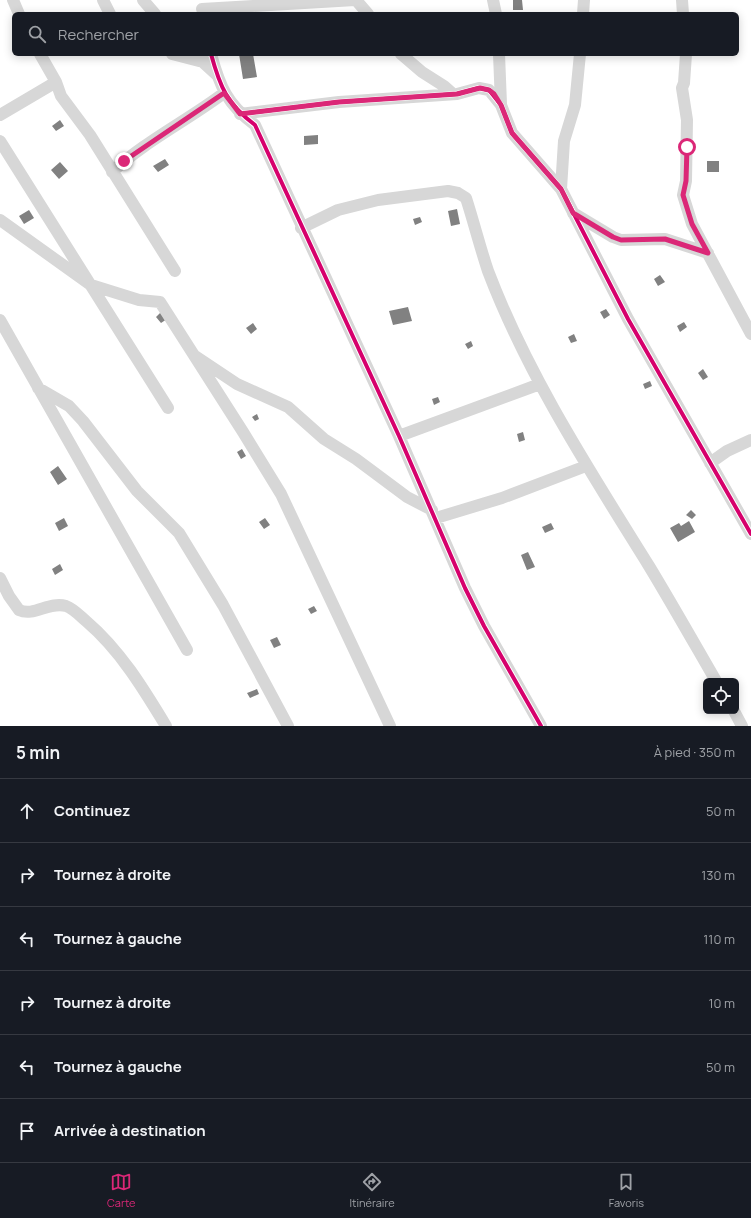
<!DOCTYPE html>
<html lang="fr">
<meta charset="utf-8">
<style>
:root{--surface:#171b24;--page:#242831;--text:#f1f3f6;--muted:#9ea1a6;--line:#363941;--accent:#db2777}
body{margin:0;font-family:Manrope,sans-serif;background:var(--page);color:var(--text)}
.controls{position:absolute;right:12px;bottom:12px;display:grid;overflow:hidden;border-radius:6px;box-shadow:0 2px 10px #0003}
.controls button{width:36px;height:36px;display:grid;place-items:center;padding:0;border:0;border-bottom:1px solid var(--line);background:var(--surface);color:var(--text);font:20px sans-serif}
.stop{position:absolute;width:12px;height:12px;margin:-9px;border:3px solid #db2777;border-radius:50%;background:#fff}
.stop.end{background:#db2777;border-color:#fff;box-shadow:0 1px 4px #0008}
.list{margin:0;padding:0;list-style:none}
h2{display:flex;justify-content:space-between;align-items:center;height:52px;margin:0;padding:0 16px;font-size:17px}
h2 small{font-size:13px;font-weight:400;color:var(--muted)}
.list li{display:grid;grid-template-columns:26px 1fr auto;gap:12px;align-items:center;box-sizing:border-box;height:64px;padding:0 16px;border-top:1px solid var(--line)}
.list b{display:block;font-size:15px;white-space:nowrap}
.list em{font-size:13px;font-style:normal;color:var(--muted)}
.icon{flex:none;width:22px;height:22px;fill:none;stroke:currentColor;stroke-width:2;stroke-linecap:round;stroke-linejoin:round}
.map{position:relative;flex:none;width:751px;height:726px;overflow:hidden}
.search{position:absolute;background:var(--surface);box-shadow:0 2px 10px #0003;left:12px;right:12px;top:12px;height:44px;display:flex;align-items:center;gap:10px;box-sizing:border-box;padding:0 14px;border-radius:6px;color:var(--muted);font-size:15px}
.sheet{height:436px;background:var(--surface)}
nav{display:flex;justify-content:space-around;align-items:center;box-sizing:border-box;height:56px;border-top:1px solid var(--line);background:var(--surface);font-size:11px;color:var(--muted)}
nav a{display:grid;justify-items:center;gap:2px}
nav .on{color:var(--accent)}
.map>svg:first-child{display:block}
.building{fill:#818181}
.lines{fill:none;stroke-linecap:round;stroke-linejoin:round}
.minor{stroke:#d7d7d7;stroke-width:12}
.cycleway-casing{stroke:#fff;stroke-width:6}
.cycleway{stroke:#d6006c;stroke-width:4}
.route{stroke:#db2777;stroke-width:5}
</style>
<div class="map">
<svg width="751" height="726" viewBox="0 0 751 726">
<rect width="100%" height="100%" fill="#fff"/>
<path class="building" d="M513,0h9l1,10h-10z
M239,54h14l4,23 -14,2z
M60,120l4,6 -8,5 -4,-5z
M318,135v9l-14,1v-9z
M165,159l4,6 -11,7 -5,-6z
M707,161h12v11h-12z
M60,162l8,9 -9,8 -8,-9z
M457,209l3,15 -9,2 -3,-15z
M29,210l5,8 -10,6 -5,-8z
M420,217l2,5 -7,3 -2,-6z
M660,275l5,7 -7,4 -4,-7z
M408,307l4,14 -19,4 -4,-14z
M606,309l4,6 -6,4 -4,-7z
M161,312l6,7 -6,4 -5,-6z
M684,322l3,5 -7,5 -3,-6z
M253,323l4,6 -6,5 -5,-6z
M574,334l3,7 -6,2 -3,-6z
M471,341l2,5 -5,3 -3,-5z
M703,369l5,8 -5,3 -5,-7z
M650,381l2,5 -7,3 -2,-5z
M438,397l2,5 -6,3 -2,-6z
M257,414l2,5 -4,2 -3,-4z
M523,432l2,8 -6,2 -2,-8z
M242,449l4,7 -5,3 -4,-7z
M58,466l9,13 -9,6 -8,-13z
M691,510l5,5 -4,4 -6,-4z
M64,518l4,8 -9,5 -4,-8z
M265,518l5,7 -6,4 -5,-7z
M689,521l6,11 -17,10 -8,-14 9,-5 2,3z
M551,523l3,6 -9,4 -3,-6z
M528,552l7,15 -8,3 -6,-15z
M60,564l3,6 -8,5 -3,-6z
M314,606l3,5 -6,3 -3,-5z
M277,637l4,8 -7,3 -4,-8z
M257,689l2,5 -9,4 -3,-5z"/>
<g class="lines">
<path class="minor" d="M13,0l6,14
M103,0l7,14
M143,0l12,14
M356,0l12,14
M493,0l3,14
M682,0l1,14
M202,9l153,-9
M583,14l1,-14
M40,54l16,28 5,14 29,39 85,136
M172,54l27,7
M194,54l23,21
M211,54c9,33 16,50 44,71l144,311 66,152 19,38 57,100
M401,54l21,18 22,14 9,8
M499,54l2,50
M686,54l-2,29 -2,5 5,32 -1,61 -3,14 9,29 59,110
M240,114l99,-12 118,-8 22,-6 10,2 12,15 11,28 49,56 67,130 123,215
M0,115l56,-33
M0,141l168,267
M112,172c32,-30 76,-52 112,-79
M561,189l3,-48 11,-36 5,-51
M573,213l40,24 8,3 44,-1 43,14
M0,220l91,65 48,15 21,2 83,130 38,62 109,232
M301,228l37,-18 40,-10 70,-9 10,2 8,5c8,25 14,49 22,73 40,105 102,200 161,295 23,38 45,77 67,115
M0,320l187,330
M195,356l42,28 51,23 36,32 32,20 51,38 25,13
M38,388l31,18 14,15 54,70 42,42 44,72 65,121
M399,436l141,-52
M710,463l17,-12 24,-11
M436,518l66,-20 84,-32
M0,578l9,18 10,14c15,7 30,-9 47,-4 8,3 14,10 20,15 34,29 57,67 80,105
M734,711l8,15"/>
<defs>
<path id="cycleway" d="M211,54c9,33 16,50 44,71l144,311 66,152 19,38 57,100
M240,114l99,-12 118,-8 22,-6 10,2 12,15 11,28 49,56 67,130 123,215"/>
</defs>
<use href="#cycleway" class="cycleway-casing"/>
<use href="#cycleway" class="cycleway"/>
</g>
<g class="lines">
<path class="route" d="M124,161l100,-68 16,21 99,-12 118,-8 23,-6 9,2 5,4 7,11 11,28 49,56 12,24 40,24 8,3 44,-1 43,14 -16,-29 -9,-29 3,-14 1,-34"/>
</g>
</svg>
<div class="controls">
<button><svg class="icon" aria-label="locate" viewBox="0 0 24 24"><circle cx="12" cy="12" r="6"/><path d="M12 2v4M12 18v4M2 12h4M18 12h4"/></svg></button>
</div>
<div class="stop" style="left:687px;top:147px"></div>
<div class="stop end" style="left:124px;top:161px"></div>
<div class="search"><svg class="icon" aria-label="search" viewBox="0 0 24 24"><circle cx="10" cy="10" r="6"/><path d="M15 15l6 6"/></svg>Rechercher</div>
</div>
<section class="sheet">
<h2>5 min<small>À pied · 350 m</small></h2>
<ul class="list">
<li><svg class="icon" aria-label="ahead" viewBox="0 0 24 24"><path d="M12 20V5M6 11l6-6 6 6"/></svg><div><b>Continuez</b></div><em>50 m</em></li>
<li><svg class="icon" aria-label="right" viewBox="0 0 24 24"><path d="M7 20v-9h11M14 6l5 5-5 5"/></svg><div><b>Tournez à droite</b></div><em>130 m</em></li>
<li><svg class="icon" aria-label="left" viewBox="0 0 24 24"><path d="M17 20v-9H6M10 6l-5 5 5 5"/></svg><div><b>Tournez à gauche</b></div><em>110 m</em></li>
<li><svg class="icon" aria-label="right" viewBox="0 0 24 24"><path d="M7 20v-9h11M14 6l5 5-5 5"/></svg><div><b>Tournez à droite</b></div><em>10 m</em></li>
<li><svg class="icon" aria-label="left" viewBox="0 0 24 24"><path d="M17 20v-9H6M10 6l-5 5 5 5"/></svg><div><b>Tournez à gauche</b></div><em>50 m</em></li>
<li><svg class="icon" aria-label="arrive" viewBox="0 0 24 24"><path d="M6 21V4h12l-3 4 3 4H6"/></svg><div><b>Arrivée à destination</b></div></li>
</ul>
</section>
<nav>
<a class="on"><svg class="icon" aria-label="map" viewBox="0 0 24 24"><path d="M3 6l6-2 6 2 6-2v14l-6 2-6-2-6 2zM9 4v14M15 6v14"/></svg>Carte</a>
<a><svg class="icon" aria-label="directions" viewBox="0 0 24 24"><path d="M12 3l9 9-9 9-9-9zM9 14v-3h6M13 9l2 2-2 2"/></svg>Itinéraire</a>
<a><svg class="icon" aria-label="saved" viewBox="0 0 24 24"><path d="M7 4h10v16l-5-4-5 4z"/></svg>Favoris</a>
</nav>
